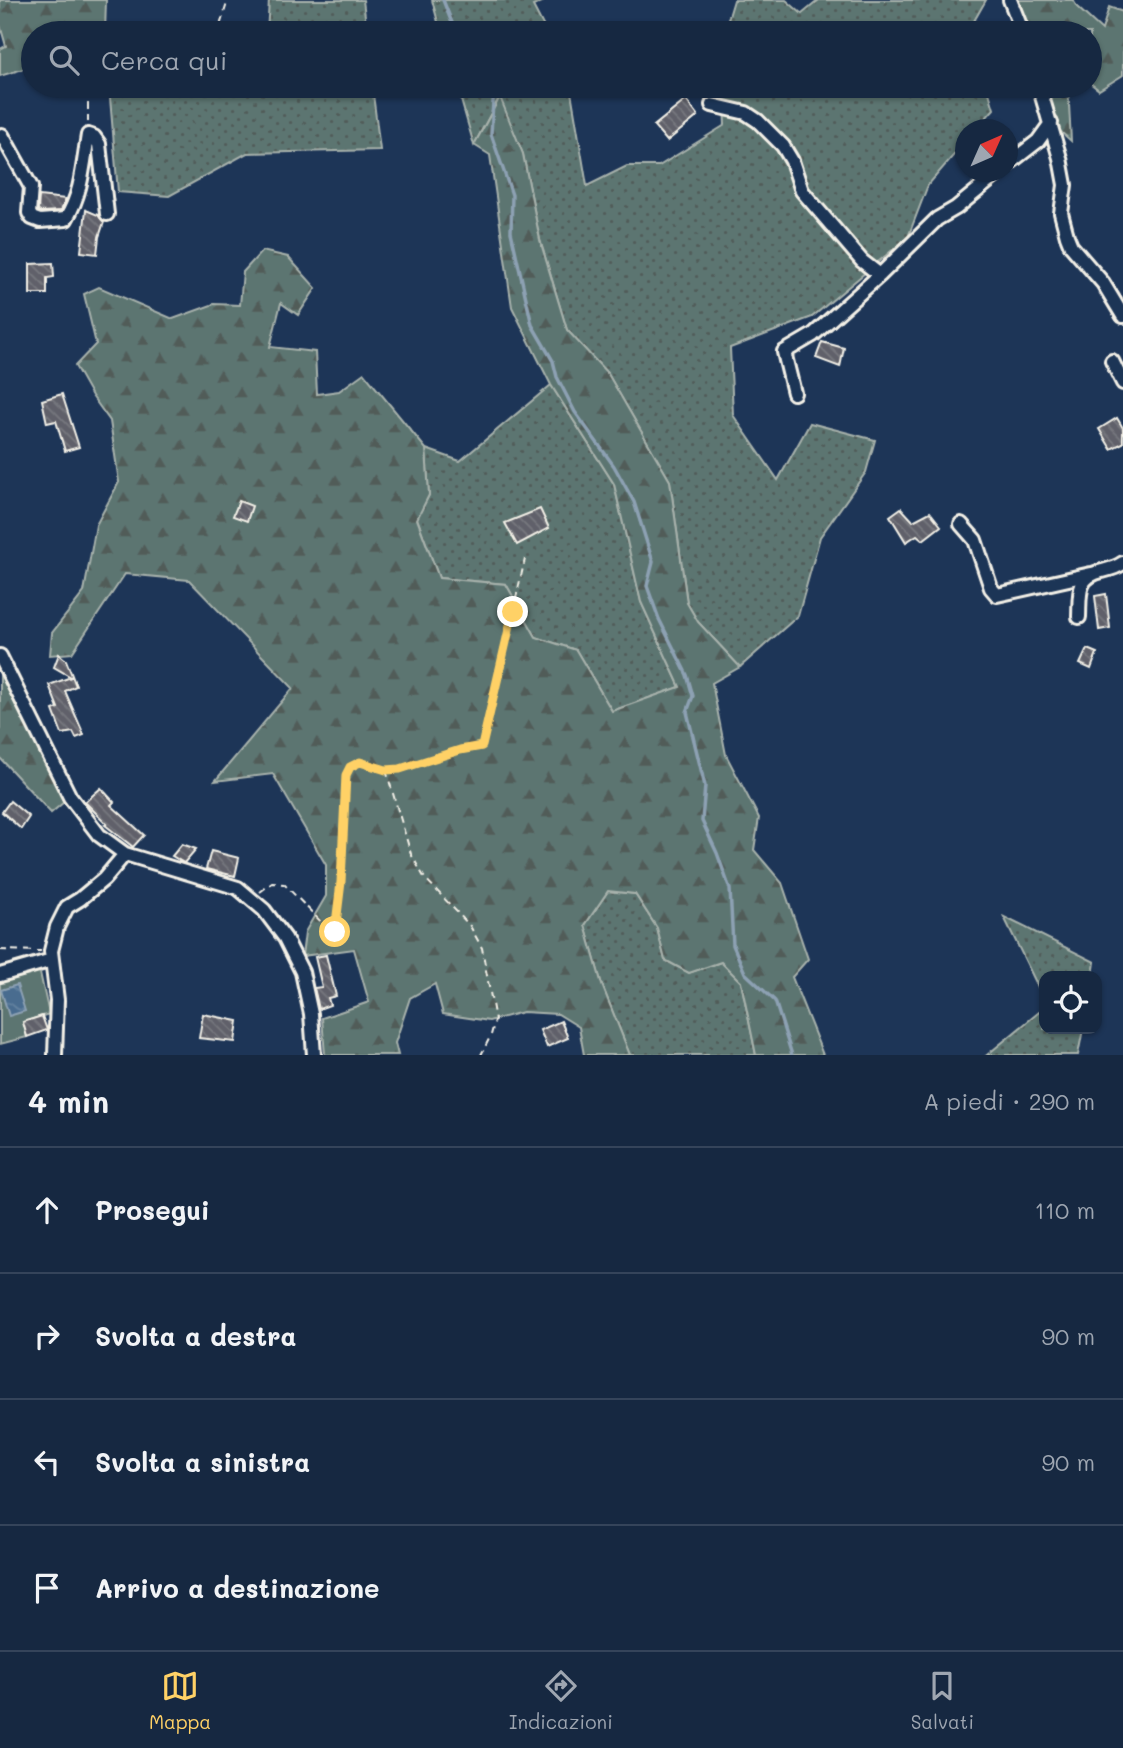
<!DOCTYPE html>
<html lang="it">
<meta charset="utf-8">
<style>
:root{--surface:#162841;--page:#1f3048;--text:#f1f3f6;--muted:#9ea6b1;--line:#35445a;--accent:#ffd166}
body{margin:0;font-family:Mali,sans-serif;background:var(--page);color:var(--text)}
.controls{position:absolute;right:21px;bottom:21px;display:grid;overflow:hidden;border-radius:14px;box-shadow:0 2px 5px #0004}
.controls button{width:63px;height:63px;display:grid;place-items:center;padding:0;border:0;border-bottom:2px solid var(--line);background:var(--surface);color:var(--text);font:35px sans-serif}
.compass{position:absolute;left:955px;top:119px;width:63px;height:63px;border-radius:50%;background:var(--surface);box-shadow:0 2px 5px #0004;rotate:45deg}
.stop{position:absolute;width:21px;height:21px;margin:-16px;border:5px solid #ffd166;border-radius:50%;background:#fff}
.stop.end{background:#ffd166;border-color:#fff;box-shadow:0 2px 7px #0008}
.list{margin:0;padding:0;list-style:none}
h2{display:flex;justify-content:space-between;align-items:center;height:91px;margin:0;padding:0 28px;font-size:30px}
h2 small{font-size:23px;font-weight:400;color:var(--muted)}
.list li{display:grid;grid-template-columns:46px 1fr auto;gap:21px;align-items:center;box-sizing:border-box;height:126px;padding:0 28px;border-top:2px solid var(--line)}
.list b{display:block;font-size:26px;white-space:nowrap}
.list em{font-size:23px;font-style:normal;color:var(--muted)}
.icon{flex:none;width:38px;height:38px;fill:none;stroke:currentColor;stroke-width:2;stroke-linecap:round;stroke-linejoin:round}
.map{position:relative;flex:none;width:1123px;height:1055px;overflow:hidden}
.search{position:absolute;background:var(--surface);box-shadow:0 2px 5px #0004;left:21px;right:21px;top:21px;height:77px;display:flex;align-items:center;gap:18px;box-sizing:border-box;padding:0 24px;border-radius:38px;color:var(--muted);font-size:26px}
.sheet{height:595px;background:var(--surface)}
nav{display:flex;justify-content:space-around;align-items:center;box-sizing:border-box;height:98px;border-top:2px solid var(--line);background:var(--surface);font-size:19px;color:var(--muted)}
nav a{display:grid;justify-items:center;gap:4px}
nav .on{color:var(--accent)}
.map>svg:first-child{display:block}
.grass{fill:url(#grass-dots);stroke:#a8b2ac;stroke-width:2}
.forest{fill:url(#forest-firs);stroke:#a8b2ac;stroke-width:2}
.green{fill:#5b7471;stroke:#a8b2ac;stroke-width:2}
.water{fill:url(#water-waves);stroke:#8da1b3;stroke-width:2}
.lines{fill:none;stroke-linecap:round;stroke-linejoin:round}
.stream{stroke:#8da1b3;stroke-width:3.5}
.building{fill:url(#building-back-hatch);stroke:#f4f1e8;stroke-width:2}
.minor-casing{stroke:#f4f1e8;stroke-width:18}
.path{stroke:#f4f1e8;stroke-width:2;stroke-dasharray:7 5;stroke-linecap:butt}
.minor{stroke:#1d3557;stroke-width:12}
.route{stroke:#ffd166;stroke-width:9}
</style>
<div class="map">
<svg width="1123" height="1055" viewBox="0 0 1123 1055">
<defs>
<pattern id="grass-dots" width="8" height="8" patternUnits="userSpaceOnUse" patternTransform="scale(1.75)"><rect width="8" height="8" fill="#5b7471"/><path d="M2 2h.1M6 6h.1" fill="none" stroke="#515c59" stroke-width="1.8" stroke-linecap="round"/></pattern>
<pattern id="forest-firs" width="22" height="20" patternUnits="userSpaceOnUse" patternTransform="scale(1.75)"><rect width="22" height="20" fill="#5b7471"/><path d="M5 1l3.5 6h-7zM16 11l3.5 6h-7z" fill="#515c59"/></pattern>
<pattern id="water-waves" width="16" height="10" patternUnits="userSpaceOnUse" patternTransform="scale(1.75)"><rect width="16" height="10" fill="#486c8f"/><path d="M0 5q4-4 8 0t8 0" fill="none" stroke="#63819f"/></pattern>
<pattern id="building-back-hatch" width="6" height="6" patternUnits="userSpaceOnUse" patternTransform="scale(1.75)"><rect width="6" height="6" fill="#60616a"/><path d="M-1 5l2 2M0 0l6 6M5-1l2 2" fill="none" stroke="#77787f"/></pattern>
</defs>
<rect width="100%" height="100%" fill="#1d3557"/>
<filter id="ink" filterUnits="userSpaceOnUse"><feTurbulence type="fractalNoise" baseFrequency=".0143" numOctaves="2"/><feDisplacementMap in="SourceGraphic" scale="14" xChannelSelector="R" yChannelSelector="G"/><feConvolveMatrix kernelMatrix="1 2 1 2 8 2 1 2 1" color-interpolation-filters="sRGB"/></filter>
<g filter="url(#ink)">
<path class="grass" d="M269,0h94l4,33h-100z
M432,0h114l-13,6 14,27h-106z
M734,0h52l16,14 17,-14h167l-16,28 1,5h-247z
M109,86h263l8,64 -133,3 -78,43 -51,-4z
M457,86h113l17,100 40,-20h32l66,-41 -2,-39h264l7,23 -18,20 -11,1v12l-37,43 -20,52 -96,80 -82,31 3,67 45,65 32,-57 65,17 -9,32 -46,65 -22,79 -58,51 -42,-45 -11,-19 -17,-122 -62,-107 -41,-44 -27,-90 -17,-86 -24,-56 -25,47z
M551,385l63,99 27,118 39,85 -68,24 -36,-61 -40,-13 -30,-53 -67,-6 -22,-60 12,-23 -3,-46 34,12z
M608,891l27,3 22,34 8,32 24,13 32,-11 20,20 15,73h-126l-28,-70 -17,-60z
M1004,917l91,45 -2,14h-49v23z
M1044,1008v21h39l-5,26h-91z"/>
<path class="forest" d="M0,0h106l-1,33h-72v33l-33,10v-27l6,-3 -6,-21z
M1008,0h65l4,7 25,23 7,-23 14,5v63l-24,15 -9,-7v-50h-70z
M1039,86h29l3,55 -20,-18z
M500,97l23,57 17,86 27,90 41,44 62,107 17,122 11,19 42,45 -28,16 14,72 33,63 -5,32 28,33 26,76 -16,18 31,78h-67l-15,-73 -20,-20 -32,11 -24,-13 -8,-32 -22,-34 -27,-3 -23,34 17,60 28,70h-46l-5,-28 -21,-13 -35,-2 -34,9 -46,-7 -8,-30 -25,14 -15,45 3,12h-73l-3,-37 47,-16 -15,-53 -52,7 3,-24 21,-36v-31l-53,-91 -58,7 78,-93 -104,-108 -64,-6 -53,79 -22,2 2,-22 32,-41 12,-67 23,-43 -9,-61 -18,-25 -17,-30 21,-22 -12,-50 15,-7 74,32 41,-15 26,1 3,-33 19,-21 26,6 28,31 -18,27 -17,-12 -11,44 45,5 2,42 22,-3 25,-18 62,76 3,46 -12,24 22,59 67,6 30,53 40,13 36,61 68,-24 -39,-85 -27,-118 -63,-99 -39,-78 -22,-152 -16,-10z
M0,656l64,146 -13,11 -51,-55z"/>
<path class="green" d="M39,968l10,46 -26,8 4,15 -27,7v-65z"/>
<path class="water" d="M17,985l8,26 -16,5 -8,-26z"/>
<g class="lines">
<path class="stream" d="M443,0l13,33
M494,86l-3,48 21,61 -1,37 21,93 21,36 4,16 18,35 39,54 20,36 19,60 -6,24 12,33 28,56 6,21 -6,16 18,74 -3,35 15,32 13,36 3,56 12,28 30,28 17,54"/>
</g>
<path class="building" d="M686,100l12,16 -31,25 -13,-15z
M39,196l27,3 -5,12 -20,1 -3,-1z
M86,210l12,5 6,7 -5,15 -2,17 -16,-2z
M53,263l1,14 -7,1v16h-17v-30z
M822,342l22,6 -4,19 -24,-9z
M62,394l17,53 -14,4 -9,-30 -9,2 -5,-23z
M1117,418l6,10v15l-12,6 -12,-20z
M239,501l13,5 -5,15 -14,-5z
M901,508l12,13 17,-9 11,14 -18,14 -6,-5 -11,7 -16,-26z
M540,509l9,19 -32,17 -12,-22z
M1106,594l4,34 -11,2 -4,-34z
M1087,649l10,4 -6,16 -11,-5z
M59,654l7,6 10,26 -11,5 19,44 -8,3 -3,-6 -11,2 -9,-24 5,-2 -9,-23 22,-8 -17,-10z
M101,788l13,14 -3,3 33,30 -11,12 -28,-22 2,-1 -22,-22z
M10,801l19,16 -8,12 -19,-17z
M182,844l14,5 -12,14 -12,-7z
M211,851l28,7 -4,18 -29,-7z
M326,955l10,41 -8,2 2,7 -11,4 -5,-21 8,-1 -7,-30z
M203,1014l35,7 -3,21 -36,-4z
M42,1016l5,14 -20,7 -4,-15z
M561,1021l7,17 -21,9 -7,-17z"/>
<g class="lines">
<defs>
<path id="minor" d="M1010,0l13,33
M1039,86l21,72 5,27 -4,28 6,23 4,10 32,37 20,33
M712,105l34,8 12,8 25,25 9,15 10,30 60,70 18,14 -67,60 -29,17 10,41
M0,136l2,-1 29,52 -2,26 3,5 8,3 26,-2c16,-26 17,-54 22,-84l6,2 5,7 8,70
M1007,165l31,-24 13,-18
M880,275l57,-56 19,-11 44,-36
M1112,361l11,22
M961,524l14,16 16,48 6,7 94,-21
M1079,617c1,-22 -3,-40 23,-46 8,-2 14,-3 21,-8
M0,656l70,141 29,38 26,19 113,34 26,22 21,28 17,34 9,42 3,41
M0,975l52,-15
M55,1055l2,-55 -6,-49 6,-24 10,-20 13,-8 24,-20 21,-25"/>
</defs>
<use href="#minor" class="minor-casing"/>
<path class="path" d="M214,33l5,-4 9,-29
M88,122v-19l5,-17
M386,770l25,84 13,23 46,49 12,22 13,72 -4,15 -10,20
M260,892l12,-9 12,1 45,46 6,2 6,-50 6,-90 -1,-17 4,-8 10,-5 26,8 14,-1 60,-19 22,-4 43,-187
M0,950l41,1"/>
<use href="#minor" class="minor"/>
</g>
</g>
<g class="lines" filter="url(#ink)">
<path class="route" d="M335,932l6,-50 5,-107 4,-8 10,-5 26,8 14,-1 60,-19 22,-4 31,-134"/>
</g>
</svg>
<div class="controls">
<button><svg class="icon" aria-label="locate" viewBox="0 0 24 24"><circle cx="12" cy="12" r="6"/><path d="M12 2v4M12 18v4M2 12h4M18 12h4"/></svg></button>
</div>
<svg class="compass" viewBox="-18 -18 36 36"><path d="M0-13l5 13h-10z" fill="#e53935"/><path d="M0 13l5-13h-10z" fill="#9ea6b1"/></svg>
<div class="stop" style="left:335px;top:932px"></div>
<div class="stop end" style="left:513px;top:612px"></div>
<div class="search"><svg class="icon" aria-label="search" viewBox="0 0 24 24"><circle cx="10" cy="10" r="6"/><path d="M15 15l6 6"/></svg>Cerca qui</div>
</div>
<section class="sheet">
<h2>4 min<small>A piedi · 290 m</small></h2>
<ul class="list">
<li><svg class="icon" aria-label="ahead" viewBox="0 0 24 24"><path d="M12 20V5M6 11l6-6 6 6"/></svg><div><b>Prosegui</b></div><em>110 m</em></li>
<li><svg class="icon" aria-label="right" viewBox="0 0 24 24"><path d="M7 20v-9h11M14 6l5 5-5 5"/></svg><div><b>Svolta a destra</b></div><em>90 m</em></li>
<li><svg class="icon" aria-label="left" viewBox="0 0 24 24"><path d="M17 20v-9H6M10 6l-5 5 5 5"/></svg><div><b>Svolta a sinistra</b></div><em>90 m</em></li>
<li><svg class="icon" aria-label="arrive" viewBox="0 0 24 24"><path d="M6 21V4h12l-3 4 3 4H6"/></svg><div><b>Arrivo a destinazione</b></div></li>
</ul>
</section>
<nav>
<a class="on"><svg class="icon" aria-label="map" viewBox="0 0 24 24"><path d="M3 6l6-2 6 2 6-2v14l-6 2-6-2-6 2zM9 4v14M15 6v14"/></svg>Mappa</a>
<a><svg class="icon" aria-label="directions" viewBox="0 0 24 24"><path d="M12 3l9 9-9 9-9-9zM9 14v-3h6M13 9l2 2-2 2"/></svg>Indicazioni</a>
<a><svg class="icon" aria-label="saved" viewBox="0 0 24 24"><path d="M7 4h10v16l-5-4-5 4z"/></svg>Salvati</a>
</nav>
